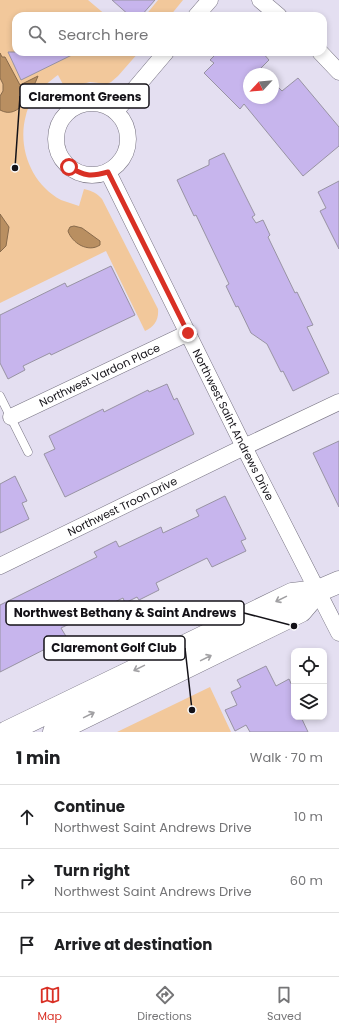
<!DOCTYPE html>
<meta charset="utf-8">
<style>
:root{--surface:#fff;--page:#f6f6f6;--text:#202124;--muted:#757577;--line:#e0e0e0;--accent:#d93025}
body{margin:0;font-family:Poppins,sans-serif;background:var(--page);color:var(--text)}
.controls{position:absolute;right:12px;bottom:12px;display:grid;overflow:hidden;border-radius:8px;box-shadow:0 2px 6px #0003}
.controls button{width:36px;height:36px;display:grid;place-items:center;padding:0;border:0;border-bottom:1px solid var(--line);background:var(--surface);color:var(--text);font:20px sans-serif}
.compass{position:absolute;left:243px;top:68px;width:36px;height:36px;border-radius:50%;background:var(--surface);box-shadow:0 2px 6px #0003;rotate:244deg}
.stop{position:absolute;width:12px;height:12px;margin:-9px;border:3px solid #d93025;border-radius:50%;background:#fff}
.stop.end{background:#d93025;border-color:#fff;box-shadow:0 1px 4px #0008}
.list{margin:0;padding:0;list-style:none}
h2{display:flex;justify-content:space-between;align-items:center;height:52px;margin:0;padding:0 16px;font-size:17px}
h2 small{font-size:13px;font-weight:400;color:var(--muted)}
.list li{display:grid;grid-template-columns:26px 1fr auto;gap:12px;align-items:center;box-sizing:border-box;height:64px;padding:0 16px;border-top:1px solid var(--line)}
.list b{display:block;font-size:15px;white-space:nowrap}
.list p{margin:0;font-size:13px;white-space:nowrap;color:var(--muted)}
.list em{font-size:13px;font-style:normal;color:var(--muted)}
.icon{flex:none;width:22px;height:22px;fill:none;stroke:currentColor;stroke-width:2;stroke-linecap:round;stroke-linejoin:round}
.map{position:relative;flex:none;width:339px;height:732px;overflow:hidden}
.search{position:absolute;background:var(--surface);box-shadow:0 2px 6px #0003;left:12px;right:12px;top:12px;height:44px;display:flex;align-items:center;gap:10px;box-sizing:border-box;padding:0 14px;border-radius:12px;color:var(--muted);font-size:15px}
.sheet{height:244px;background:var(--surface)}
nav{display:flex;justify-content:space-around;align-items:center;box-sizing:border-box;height:56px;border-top:1px solid var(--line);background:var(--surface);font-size:11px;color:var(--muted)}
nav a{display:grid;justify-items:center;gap:2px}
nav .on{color:var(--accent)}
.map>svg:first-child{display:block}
.green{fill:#f2c89b}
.water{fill:#b98f61;stroke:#886a4b}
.building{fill:#c7b5ed;stroke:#9893a3}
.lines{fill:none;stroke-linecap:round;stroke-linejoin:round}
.lane-casing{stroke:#787483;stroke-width:9}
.street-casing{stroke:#787483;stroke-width:17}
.secondary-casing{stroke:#787483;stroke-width:23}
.lane{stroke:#fff;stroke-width:8}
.street{stroke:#fff;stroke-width:16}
.secondary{stroke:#fff;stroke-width:22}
.oneway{stroke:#a1a0a3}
.route{stroke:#d93025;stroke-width:5}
.labels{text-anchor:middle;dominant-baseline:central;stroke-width:3;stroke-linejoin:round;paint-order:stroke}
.street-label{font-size:11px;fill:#141218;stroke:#fff}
.leader{fill:none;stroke:#141218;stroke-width:1.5}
.callout-dot{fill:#141218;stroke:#fff;stroke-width:1.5}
.callout{fill:#fff;stroke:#141218;stroke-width:1.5}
.callout-label{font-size:12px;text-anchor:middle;font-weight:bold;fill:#141218}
</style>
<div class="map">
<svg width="339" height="732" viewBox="0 0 339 732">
<rect width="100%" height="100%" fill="#e4dff1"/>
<path class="green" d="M0,0h88l19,16h-91v36h123l-21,24 -7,6 -4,2 -17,-2 -11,3 -13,5 -8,-15c-13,9 -28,24 -32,40 -9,32 5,69 35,85 6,2 12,4 18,6l5,-17c8,2 13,4 18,10l56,110c1,11 -4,18 -13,22l-39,-80 -106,52z
M158,0h25l-13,16h-25z
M210,687l21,45h-114z"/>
<path class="water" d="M0,53l2,4h3l15,28 18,-9c-6,15 -18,45 -38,34v-14l3,-5v-7l-3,-6z
M0,214l9,13 -3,19 -6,6z
M74,226l8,2 18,13v4c-12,8 -28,-2 -32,-14l2,-4z"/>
<path class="building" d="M112,0h43l-14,16h-11z
M8,52h70l-57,28z
M218,52h44l7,8 -9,9 5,5h-16v24h24v-16l9,9 16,-13 41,49v19l-36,30 -59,-72 -4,5 -36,-36 10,-10 -4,-3z
M224,153l31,62 -3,2 4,6 7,-3 7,15 -2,2 27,56 2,-1 16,33 -6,2 22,46 -36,18 -10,-20 -2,1 -14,-28 -16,-11 -13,-27 -2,1 -10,-21 3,-2 -33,-69 -2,1 -17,-36 32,-15v-5z
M339,181v68l-19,-38 6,-3 -8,-16z
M111,266l24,49 -84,40 -1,-2 -27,13 2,4 -17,9 -8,-16v-48l65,-32 2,4z
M167,384l7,16 3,-2 17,36 -129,63 -21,-43 11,-5 -6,-13 54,-27 1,3 44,-22 1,2z
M339,441v66l-26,-54z
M15,476l12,25 -5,2 7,16 -29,14v-49z
M225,496l21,43 -5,2 5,10 -34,16 -5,-9 -51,25 3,7 -20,10 -2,-3 -12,6 -2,-5 -62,30 6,10 -67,34v-67l97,-48 -3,-5 22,-11 3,6 42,-20 2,6 36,-17 -3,-6z
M266,666l10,20 13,-7 5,11v27h7l7,15h-58l-4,-7 -11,6 -10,-21 12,-5 -6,-13 10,-5 -4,-7z"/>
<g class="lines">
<defs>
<path id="lane" d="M0,396l28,56"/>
<g id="street">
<path d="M260,0l19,16"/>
<path d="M196,16l14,-16"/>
<path d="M320,52l19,20"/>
<circle cx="92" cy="139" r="36"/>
<path d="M116,111l50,-59"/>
<path id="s1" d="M108,172l136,275 95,186"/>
<path id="s2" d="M11,417l177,-84"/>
<path id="s3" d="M0,566l244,-119 95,-45"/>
</g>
<path id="secondary" d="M7,732l285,-138 26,-3 21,-9
M54,732l247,-121 17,-20"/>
</defs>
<use href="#lane" class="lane-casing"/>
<use href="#street" class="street-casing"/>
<use href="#secondary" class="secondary-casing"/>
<use href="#lane" class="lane"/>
<use href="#street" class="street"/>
<use href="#secondary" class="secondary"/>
</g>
<defs><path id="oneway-shaft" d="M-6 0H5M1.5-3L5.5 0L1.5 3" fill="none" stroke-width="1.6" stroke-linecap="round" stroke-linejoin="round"/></defs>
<g class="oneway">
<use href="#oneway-shaft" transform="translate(281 599) rotate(154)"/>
<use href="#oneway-shaft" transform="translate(206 658) rotate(-26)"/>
<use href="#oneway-shaft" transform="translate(139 668) rotate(154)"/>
<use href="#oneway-shaft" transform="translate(89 715) rotate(-26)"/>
</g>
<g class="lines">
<path class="route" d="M69,167c16,9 21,10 39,5l80,161"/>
</g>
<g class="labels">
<g class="street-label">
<text stroke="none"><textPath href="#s2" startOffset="98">Northwest Vardon Place</textPath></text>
<text stroke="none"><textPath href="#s1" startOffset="282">Northwest Saint Andrews Drive</textPath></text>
<text stroke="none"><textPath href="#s3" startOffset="136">Northwest Troon Drive</textPath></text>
</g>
</g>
<path class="leader" d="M15 168L20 96M294 626L244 613M192 710L185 648"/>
<g class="callout-dot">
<circle cx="15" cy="168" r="4"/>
<circle cx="294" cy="626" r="4"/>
<circle cx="192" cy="710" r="4"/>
</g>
<g class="callout">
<rect x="20" y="84" width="129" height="24" rx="4"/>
<rect x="6" y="601" width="238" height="24" rx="4"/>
<rect x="44" y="636" width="141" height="24" rx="4"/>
</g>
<g class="callout-label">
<text x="85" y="101">Claremont Greens</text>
<text x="125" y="617">Northwest Bethany &amp; Saint Andrews</text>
<text x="114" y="652">Claremont Golf Club</text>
</g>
</svg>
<div class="controls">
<button><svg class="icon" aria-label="locate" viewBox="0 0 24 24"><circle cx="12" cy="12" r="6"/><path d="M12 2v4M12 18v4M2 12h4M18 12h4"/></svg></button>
<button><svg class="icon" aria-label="layers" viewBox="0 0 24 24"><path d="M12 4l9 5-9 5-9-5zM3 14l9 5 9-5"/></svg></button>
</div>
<svg class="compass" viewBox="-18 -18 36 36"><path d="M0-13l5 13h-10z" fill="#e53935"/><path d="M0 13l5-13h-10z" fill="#757577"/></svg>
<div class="stop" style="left:69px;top:167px"></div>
<div class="stop end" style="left:188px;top:333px"></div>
<div class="search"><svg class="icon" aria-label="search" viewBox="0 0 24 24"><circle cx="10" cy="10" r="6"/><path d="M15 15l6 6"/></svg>Search here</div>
</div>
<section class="sheet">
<h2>1 min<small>Walk · 70 m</small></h2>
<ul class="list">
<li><svg class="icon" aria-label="ahead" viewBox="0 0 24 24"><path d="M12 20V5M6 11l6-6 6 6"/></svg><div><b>Continue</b><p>Northwest Saint Andrews Drive</p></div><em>10 m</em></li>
<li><svg class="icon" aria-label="right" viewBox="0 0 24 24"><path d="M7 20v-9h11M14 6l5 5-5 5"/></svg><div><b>Turn right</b><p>Northwest Saint Andrews Drive</p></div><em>60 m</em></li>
<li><svg class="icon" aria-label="arrive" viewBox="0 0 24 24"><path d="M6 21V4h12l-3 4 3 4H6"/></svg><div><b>Arrive at destination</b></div></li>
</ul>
</section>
<nav>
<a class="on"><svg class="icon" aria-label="map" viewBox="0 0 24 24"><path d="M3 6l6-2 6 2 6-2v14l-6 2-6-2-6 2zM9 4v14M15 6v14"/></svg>Map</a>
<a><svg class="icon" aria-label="directions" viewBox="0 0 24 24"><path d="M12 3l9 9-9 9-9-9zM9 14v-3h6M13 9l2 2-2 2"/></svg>Directions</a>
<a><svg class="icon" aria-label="saved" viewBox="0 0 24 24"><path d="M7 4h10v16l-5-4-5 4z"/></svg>Saved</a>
</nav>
